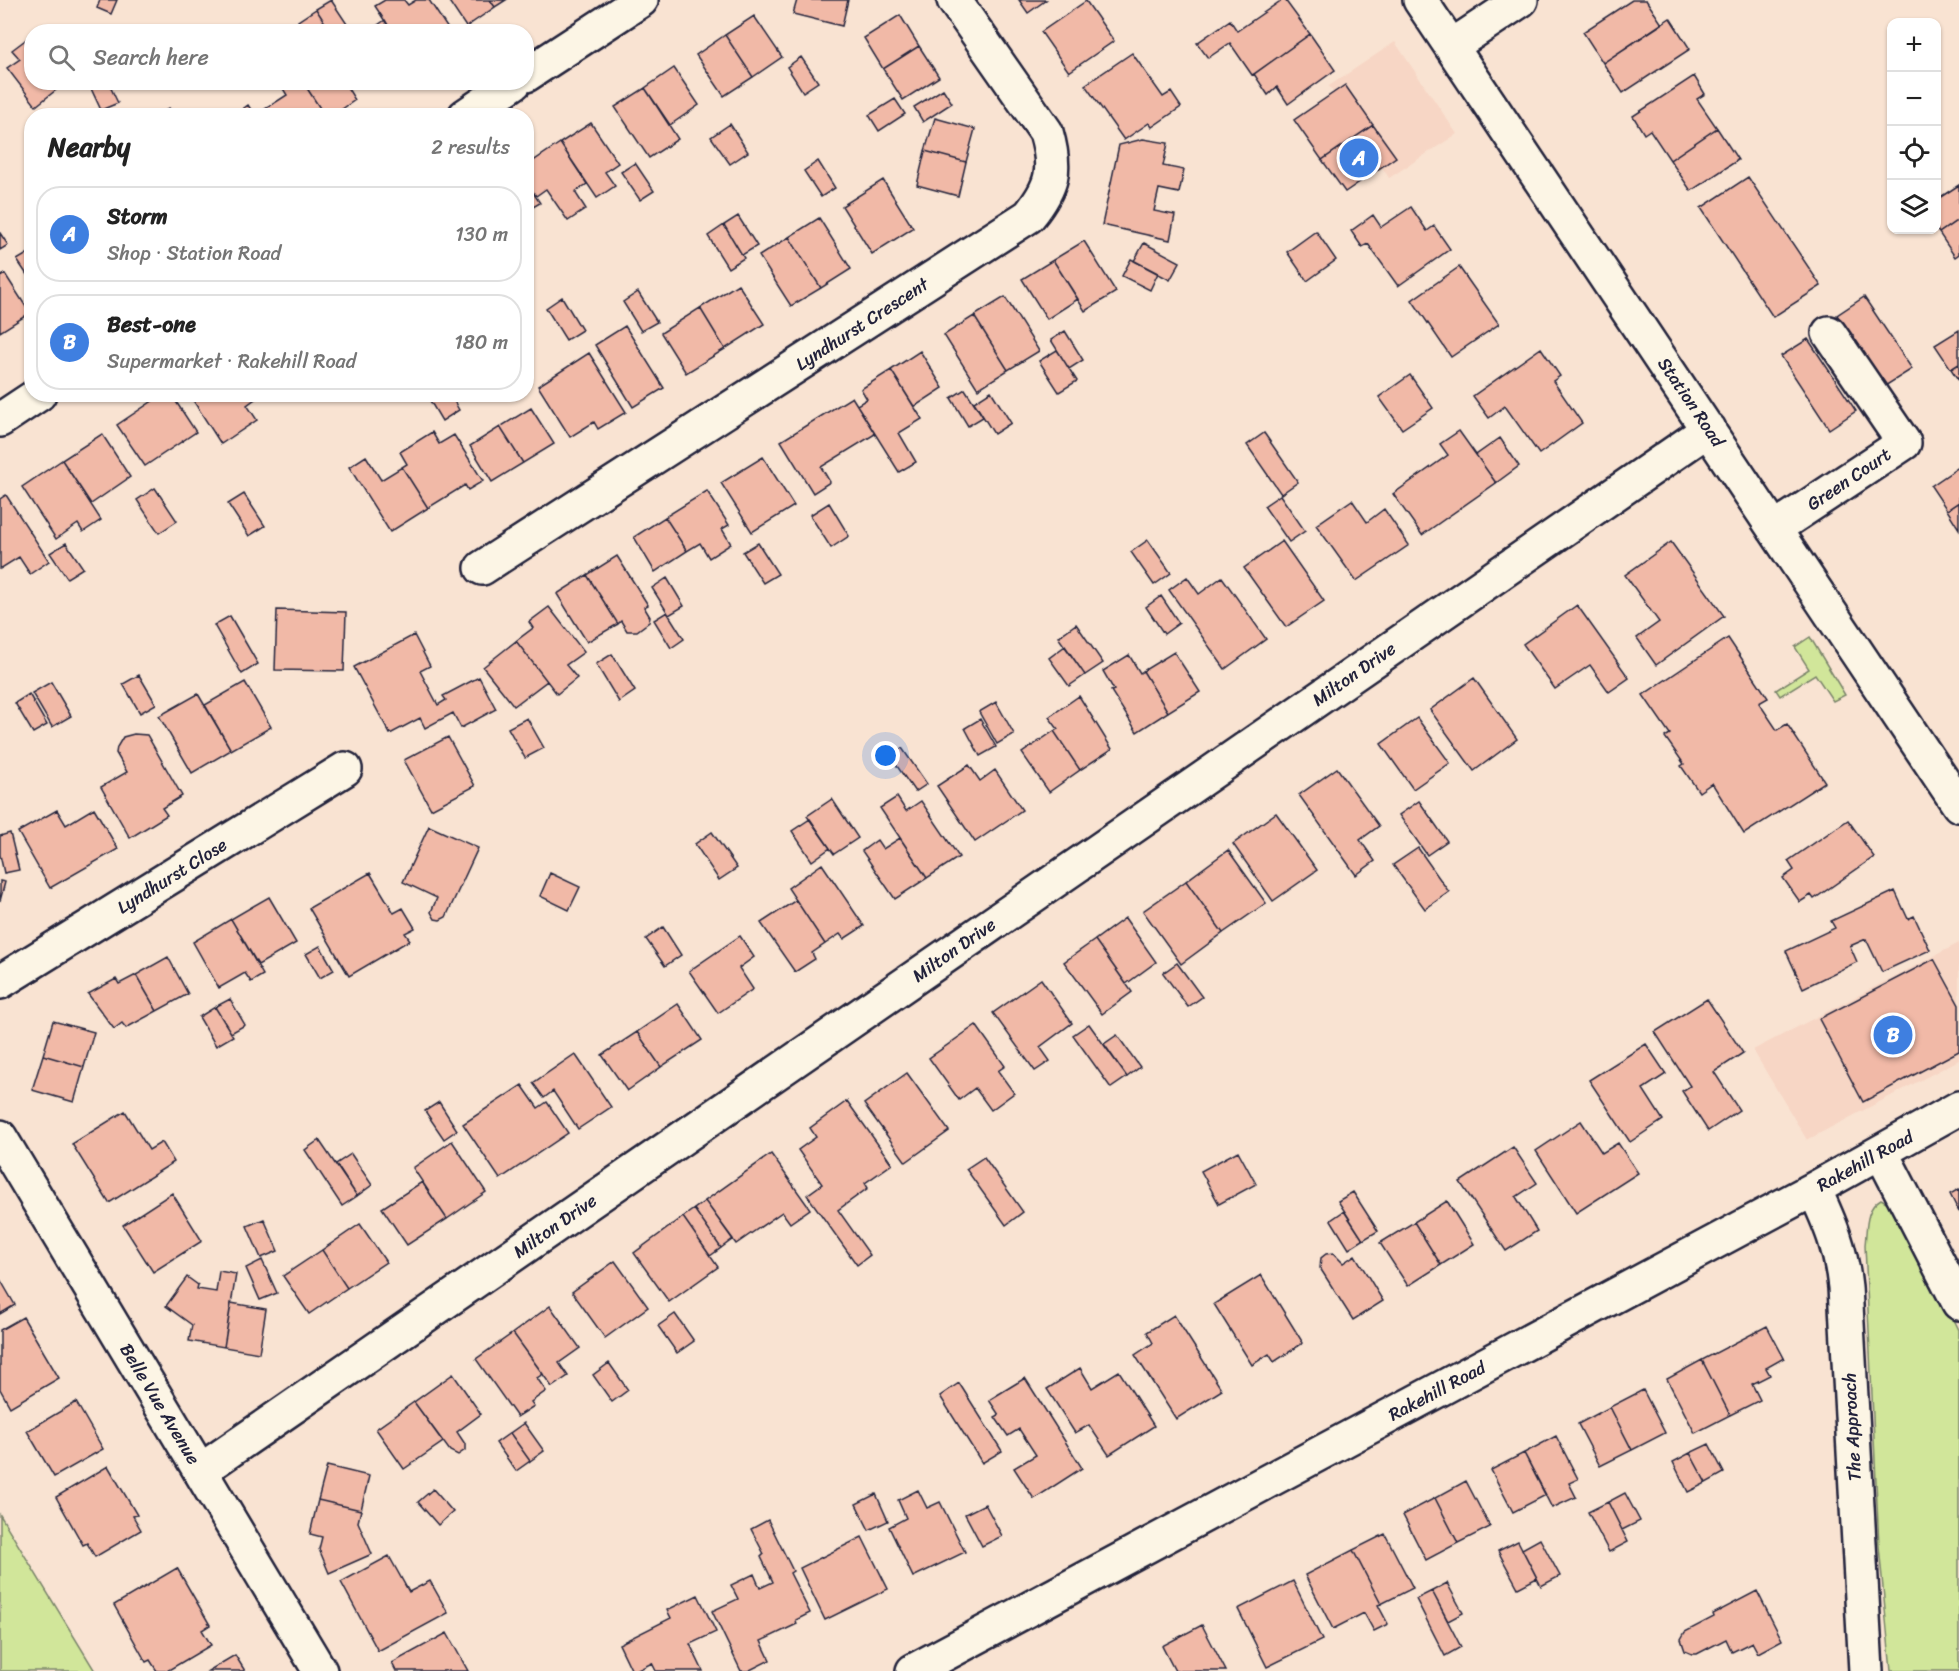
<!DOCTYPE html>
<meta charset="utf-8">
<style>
:root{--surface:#fff;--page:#f2f2f2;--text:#222;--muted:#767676;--line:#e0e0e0;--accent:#ea580c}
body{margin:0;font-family:Sriracha,sans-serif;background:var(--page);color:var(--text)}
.controls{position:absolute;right:18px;top:18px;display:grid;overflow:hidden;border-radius:12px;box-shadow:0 2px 4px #0004}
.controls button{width:54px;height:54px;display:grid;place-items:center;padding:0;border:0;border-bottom:2px solid var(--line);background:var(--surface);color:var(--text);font:30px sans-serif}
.you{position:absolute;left:886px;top:756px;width:21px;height:21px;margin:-15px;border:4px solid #fff;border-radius:50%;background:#1a73e8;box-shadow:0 0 0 9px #1a73e833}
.badge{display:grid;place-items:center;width:39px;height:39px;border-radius:50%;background:var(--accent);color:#fff;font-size:20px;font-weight:700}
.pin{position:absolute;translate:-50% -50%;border:3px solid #fff;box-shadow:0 2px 6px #0006}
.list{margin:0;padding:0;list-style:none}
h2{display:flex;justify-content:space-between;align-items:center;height:78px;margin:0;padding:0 24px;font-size:26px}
h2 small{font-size:20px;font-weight:400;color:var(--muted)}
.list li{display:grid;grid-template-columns:39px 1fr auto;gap:18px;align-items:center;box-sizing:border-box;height:96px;margin:0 12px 12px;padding:0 12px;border:2px solid var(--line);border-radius:24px}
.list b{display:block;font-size:22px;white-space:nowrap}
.list p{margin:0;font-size:20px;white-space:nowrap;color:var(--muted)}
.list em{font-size:20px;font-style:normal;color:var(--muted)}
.icon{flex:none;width:33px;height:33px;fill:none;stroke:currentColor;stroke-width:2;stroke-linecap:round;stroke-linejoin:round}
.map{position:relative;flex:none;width:1959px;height:1671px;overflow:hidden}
.search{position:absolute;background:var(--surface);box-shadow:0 2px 4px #0004;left:24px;top:24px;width:510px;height:66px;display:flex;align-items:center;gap:15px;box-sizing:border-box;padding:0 21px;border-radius:24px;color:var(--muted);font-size:22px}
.panel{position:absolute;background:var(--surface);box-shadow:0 2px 4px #0004;left:24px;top:108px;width:510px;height:294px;border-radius:24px}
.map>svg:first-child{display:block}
.built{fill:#f7d6c5}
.green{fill:#d1e69a;stroke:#7a846a;stroke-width:1.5}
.building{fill:#f1b9a7;stroke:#22223b;stroke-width:1.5}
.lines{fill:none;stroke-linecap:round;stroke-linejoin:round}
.minor-casing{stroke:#22223b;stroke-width:38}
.minor{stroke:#fcf5e5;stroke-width:33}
.labels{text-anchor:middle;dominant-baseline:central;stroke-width:4.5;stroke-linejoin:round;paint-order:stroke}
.street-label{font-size:18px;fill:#22223b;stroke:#fcf5e5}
</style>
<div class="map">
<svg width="1959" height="1671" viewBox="0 0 1959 1671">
<rect width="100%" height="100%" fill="#f9e3d2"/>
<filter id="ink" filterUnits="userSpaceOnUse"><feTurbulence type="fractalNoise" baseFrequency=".0167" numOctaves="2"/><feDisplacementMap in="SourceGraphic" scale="12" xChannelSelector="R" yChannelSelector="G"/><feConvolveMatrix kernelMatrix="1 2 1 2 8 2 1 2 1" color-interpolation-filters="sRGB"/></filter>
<g filter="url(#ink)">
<path class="built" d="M1395,42l62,92 -68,44 -60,-92z
M1959,943v117l-152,80 -54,-90z"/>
<path class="green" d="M1810,637l35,58 -12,6 -18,-27 -35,22 -4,-6 33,-21 -14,-22z
M1881,1199l14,8 24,40 40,83v341h-68l-12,-125 -14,-301c2,-17 0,-37 16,-46z
M0,1515l95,156h-95z"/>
<path class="building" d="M100,0h17l-6,14 -14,-6z
M331,0l16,24 -11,8h-5l-15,-23z
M385,0h19l4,5 8,-5h13l21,32h-58l-17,-26z
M448,0h42l5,7 -29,20z
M490,0h16l-11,7z
M797,0h51l-6,26 -49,-12z
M1019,0h27l-18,13z
M1282,0h3l25,34 -56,40 -2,1 -22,-32 -22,15 -11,-15 33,-23 7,11z
M1632,0h14l16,24 -59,39 -20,-31z
M1086,1l28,40 -45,31 -28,-40z
M316,9l15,23h-26l-7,-11z
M900,15l19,31 -36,23 -19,-31z
M754,16l28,41 -29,20 -28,-42z
M1670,18l20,31 -67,44 -20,-30z
M385,20l7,12h-24z
M1310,34l25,36 -47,34 -11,-17 -9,8 -14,-21z
M32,35v47h34l-30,24 -29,-38 13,-9 -8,-9z
M725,35l28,42 -29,19 -28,-41z
M919,46l20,31 -36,23 -20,-31z
M1132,53l31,44 8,-5 10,15 -29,20 -3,-4 -25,17 -39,-55z
M801,57l17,25 -15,10 -16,-25z
M674,68l25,37 -29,20 -25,-37z
M1694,76l11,18 -8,5 20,29 -47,32 -20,-30 -6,4 -11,-18z
M88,82h20l10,21 -17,7z
M279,82h24l22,34h-60l-3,-5 25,-16z
M303,82h41l11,18 -23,16h-7z
M1345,85l28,40 -51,35 -28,-40z
M645,88l33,51 -29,19 -34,-51z
M943,89l9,14 -29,19 -9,-15z
M895,99l10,15 -26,17 -10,-16z
M248,105l7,11h-22z
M169,108l5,8h-16z
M935,118l40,11 -9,33 -41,-11z
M591,123l27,40 -13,9 10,14 -18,12 -37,-55z
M730,124l18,28 -18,12 -19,-27z
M1373,125l23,32 -51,35 -23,-32z
M1717,128l21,32 -47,31 -21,-31z
M1143,139l25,4 -5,23 21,4 -5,23 -20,-4 -5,22 21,4 -5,25 -68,-15 17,-80z
M560,143l27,41 -12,8 11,17 -18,12 -22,-32 -10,7 -10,-14v-16z
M925,151l41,11 -8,34 -41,-11z
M818,161l17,27 -14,9 -17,-26z
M635,163l19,28 -14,9 -19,-28z
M1748,177l73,109 -48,31 -72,-109z
M883,180l30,48 -41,26 -30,-48z
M526,182l14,21 -14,8z
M1959,185v34l-20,14 -3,-4v-29z
M1411,207l16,24 7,-5 16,23 -52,37 -30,-42 -6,3 -11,-16 22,-16 8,12z
M738,216l19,30 -15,9 -18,-30z
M819,218l32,51 -30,19 -32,-51z
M1959,219v35l-4,3 -16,-24z
M724,225l20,33 -16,10 -20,-32z
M1316,231l20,29 -29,21 -20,-29z
M0,233l8,12 -8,5z
M789,237l32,51 -30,18 -32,-50z
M1084,241l32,51 -31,19 -32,-51z
M1144,243l36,19 -10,18 -36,-19z
M32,251v31l-15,-22z
M1131,259l27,14 -8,17 -28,-14z
M1053,260l25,39 -31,20 -25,-40z
M1459,267l40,57 -48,33 -39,-57z
M5,274l25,39 -30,19v-55z
M738,284l26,40 -39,25 -25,-41z
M638,292l19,30 -16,9 -18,-29z
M562,297l20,33 -16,10 -20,-32z
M1005,297l34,54 -31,19 -34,-54z
M1864,297l48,72 -27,17 -48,-71z
M700,308l25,41 -39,24 -25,-40z
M974,316l34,54 -30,19 -34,-54z
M625,326l39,62 -31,19 -38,-62z
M1959,330v34l-8,5 -16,-24z
M1065,331l18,29 -14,9 -18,-29z
M1808,339l48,72 -27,18 -48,-73z
M1541,348l19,28 -7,5 29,42 -43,31 -34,-48 -16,12 -16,-22z
M1057,350l20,31 -18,11 -20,-31z
M920,351l23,37 -29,19 -23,-37z
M589,353l37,59 -28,17 -4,-7 -24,15 -32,-51z
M1959,364v17l-8,-12z
M891,370l31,49 -23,14 17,29 -17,10 -42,-67 10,-6 -6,-10z
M1410,375l23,33 -31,21 -23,-32z
M965,389l18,28 -15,9 -17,-28z
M991,391l20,32 -17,11 -20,-32z
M163,394h8l25,38 -51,34 -28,-41z
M189,394h73l-15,11 10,15 -36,24z
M426,394h24l9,16 -17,11z
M852,397l23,37 -54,33 9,15 -17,11 -32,-52z
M531,408l23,36 -31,19 -23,-36z
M500,427l23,36 -31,19 -22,-36z
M1459,431l37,52 -74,52 -29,-41 55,-39 -8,-11z
M432,432l7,12 15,-9 29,46 -15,9 -3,-5 -37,23 -26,-41 5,-3 -7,-12z
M1264,433l34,49 -17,12 -34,-49z
M102,434l28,43 -39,27 -29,-44z
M1500,438l19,28 -23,17 -20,-28z
M366,456l15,24 21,-13 26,41 -38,24 -41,-65z
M763,457l31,49 -42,26 -31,-49z
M62,460l39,60 -18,12 -5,-8 -22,15 -34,-52z
M1959,467v35l-12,8 -16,-24z
M155,488l22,33 -18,12 -22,-33z
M707,491l22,34 -7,4 9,15 -22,14 -9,-15 -13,8 -22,-34z
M244,494l21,32 -16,10 -21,-32z
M6,495l43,66 -19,13 -11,-17 -19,12v-70z
M1280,495l25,36 -16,11 -25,-36z
M1352,500l15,22 17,-13 25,36 -53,36 -40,-56z
M1959,502v27l-12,-19z
M829,503l20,33 -18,12 -21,-33z
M665,517l22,34 -32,21 -21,-35z
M1148,540l23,33 -17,12 -23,-33z
M1282,541l42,60 -38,26 -42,-59z
M1671,542l53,74 -68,49 -19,-27 22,-16 -34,-47z
M66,543l17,25 -16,10 -17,-25z
M758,543l20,31 -15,9 -20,-31z
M617,556l31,49 -4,2 6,10 -1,5 -12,9h-10l-6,-10 -3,3 -31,-49z
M587,575l31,49 -31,18 -30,-48z
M1187,577l12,17 23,-17 44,62 -41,30 -56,-79z
M667,578l17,28 -15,9 -17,-27z
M1161,596l18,27 -15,11 -18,-27z
M1577,605l52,73 -20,14 -19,-27 -35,24 -32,-45z
M549,607l35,45 -18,13 11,13 -20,16 -41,-53 17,-13 -4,-6z
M277,610l69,2 -2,59 -69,-1z
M667,612l17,27 -13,9 -17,-28z
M230,616l28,48 -16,10 -28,-49z
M1076,624l27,39 -18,12 -27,-38z
M414,635l16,31 -10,5 18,34 8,-5 -3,-4 36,-19 17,32 -35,19 -8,-15 -28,15 -5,-10 -30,16 -36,-67z
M1728,638l40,60 -9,5 18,27 10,-6 38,58 -81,52 -32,-51 -13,9 -18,-26 3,-2 -19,-27 5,-3 -27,-39z
M516,641l31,40 -33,25 -31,-39z
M1065,646l20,29 -16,11 -20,-28z
M1174,652l26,40 -32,20 -25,-41z
M612,654l23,37 -16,11 -23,-38z
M1129,655l11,18 3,-2 25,41 -31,20 -26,-41 3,-1 -11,-19z
M139,675l17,29 -16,9 -17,-29z
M1474,678l43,61 -43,32 -44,-61z
M51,682l20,34 -19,11 -20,-34z
M245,682l26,45 -40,23 -26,-45z
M29,694l18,31 -14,8 -18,-30z
M198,694l33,56 -39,23 -33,-57z
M1079,696l33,53 -32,21 -26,-39 4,-2 -9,-12z
M996,702l18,32 -17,10 -18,-32z
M527,718l17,30 -19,10 -17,-30z
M1417,718l33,45 -37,26 -32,-45z
M980,719l16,28 -16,9 -15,-28z
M1054,731l26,39 -31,22 -27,-39z
M134,734l13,1 35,61 -20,12 5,7 -37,23 -29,-51 26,-15 -11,-19 1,-6 6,-10z
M448,737l27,49 -44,23 -27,-49z
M902,748l25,36 -12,8 -25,-36z
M969,765l11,16 15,-11 27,40 -47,32 -38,-56z
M1337,768l42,58 -19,14 15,21 -19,14 -57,-80z
M897,797l9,14 15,-10 38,56 -32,21 -47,-70z
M832,799l26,39 -24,16 -27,-38z
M1419,801l28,40 -20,14 -28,-40z
M94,808l24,41 -68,39 -32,-56 39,-22 9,15z
M1276,813l41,57 -44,31 -40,-57z
M810,819l20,29 -18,13 -20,-30z
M1848,820l26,37 -60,42 -3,-4 -11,7 -17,-24 11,-8 -6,-9z
M429,826l49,22 -32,69 -6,3 -5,-1 -4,-7 6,-14 -34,-16z
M712,832l25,36 -18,12 -24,-36z
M10,833l9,37 -15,3 -4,-18v-19z
M900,838l27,40 -32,21 -33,-48 15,-11 6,9z
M1418,848l31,44 -24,17 -32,-44z
M1228,850l38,53 -43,30 -37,-52z
M822,864l42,62 -20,13 -4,-5 -15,10 -37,-56z
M370,873l24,40 9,-5 12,20 -10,5 5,7 -61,36 -40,-68z
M550,873l30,14 -11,23 -29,-14z
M0,881l5,1 -5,19z
M1186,881l37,52 -42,31 -38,-53z
M1895,891l13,28 6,-3 16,34 -48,22 -16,-33 -16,7 7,16 -54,26 -17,-37 49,-23 -4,-7z
M269,897l27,46 -38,22 -27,-46z
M796,900l29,44 -13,9 3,6 -20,13 -34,-49z
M1125,918l31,44 -30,22 -31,-44z
M231,919l32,56 -12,7 -6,-9 -26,15 -26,-46z
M663,927l18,28 -16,11 -19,-27z
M740,936l14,21 -15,11 14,21 -35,24 -29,-42z
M1095,940l37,52 -30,22 -38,-52z
M320,946l14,24 -14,8 -14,-24z
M168,957l20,37 -31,17 -21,-36z
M1934,959l25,46v46l-96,51 -44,-83z
M1177,963l25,34 -14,10 -25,-34z
M136,975l21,36 -31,17 -4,-5 -8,6 -26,-35 28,-15 3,5z
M1041,979l31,44 -32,24 10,14 -15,10 -42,-58z
M230,999l15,26 -14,8 -16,-26z
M1707,999l36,54 -29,19 25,38 -31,21 -26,-40 8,-5 -35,-54z
M678,1004l24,36 -41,27 -24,-35z
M215,1007l18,29 -17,10 -17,-29z
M53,1021l41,11 -10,35 -41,-12z
M1089,1024l38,53 -16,11 -38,-53z
M976,1025l29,41 -7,5 16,22 -23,17 -16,-22 -16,12 -30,-42z
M637,1032l24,35 -34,24 -25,-36z
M1117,1035l23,32 -13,10 -23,-33z
M1646,1044l20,30 -23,15 20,31 -33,22 -41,-62z
M575,1054l36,53 -33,22 -25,-38 -9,7 -11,-15z
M43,1055l41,12 -10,35 -42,-12z
M907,1073l42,58 -43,31 -42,-58z
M522,1085l16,23 9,-6 21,31 -68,46 -37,-55z
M847,1101l45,63 -27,19 3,5 -30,22 32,45 -13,10 -50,-70 15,-11 -24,-34 18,-13 -6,-9z
M439,1102l18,28 -13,9 -19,-28z
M125,1111l24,39 13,-8 12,20 -65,41 -37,-59z
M1581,1121l21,32 16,-10 20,30 -62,40 -40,-62z
M319,1140l38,56 -15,10 -37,-56z
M452,1141l34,51 -39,27 -34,-51z
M1513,1147l24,36 -21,14 21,34 -31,20 -46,-69z
M1238,1151l18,33 -37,20 -18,-33z
M351,1154l21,31 -15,11 -21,-32z
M771,1154l39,55 -20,14 -8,-11 -46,32 -31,-43z
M984,1157l39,55 -17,13 -40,-56z
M422,1182l25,37 -40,26 -25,-37z
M1959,1189v23l-9,-18z
M1353,1192l25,39 -15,9 -25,-39z
M172,1193l30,48 -49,31 -30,-47z
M705,1201l28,38 -12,9 -27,-39z
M1447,1201l27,43 -33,21 -27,-43z
M694,1209l27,39 -11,8 -27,-39z
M1344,1211l19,29 -14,9 -18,-29z
M683,1217l35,50 -49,35 -35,-49z
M264,1219l14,32 -17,7 -14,-32z
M1414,1222l27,43 -33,21 -28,-43z
M360,1224l26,38 -39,26 -25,-38z
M322,1250l25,38 -38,26 -26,-38z
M1333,1253l10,10 12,-8 28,46 -30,19 -33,-52 1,-10 5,-4z
M262,1260l15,33 -17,7 -14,-32z
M615,1261l33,46 -43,31 -33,-46z
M219,1271l17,3 -12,73 -35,-6 3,-16 -26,-19 21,-29 11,8 -1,4 19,3z
M1261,1275l42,68 -29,19 -5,-8 -17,11 -38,-61z
M0,1279l15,26 -15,9z
M231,1303l35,6 -7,44 -35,-6z
M550,1306l30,42 -21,15 9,13 -16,11 -39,-54z
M675,1314l19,27 -17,12 -19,-27z
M1174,1315l48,75 -46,29 -41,-64 18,-12 -6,-11z
M23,1317l36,61 -49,29 -10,-18v-59z
M1767,1326l17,32 -18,10 4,7 -18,9 8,16 -30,15 -28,-55z
M513,1333l30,41 -6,4 9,13 -15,11 3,4 -17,11 -41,-58z
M1702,1360l28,55 -35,18 -28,-54z
M609,1363l19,27 -16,12 -19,-27z
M1080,1368l12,20 27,-17 35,55 -45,29 -20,-30 -14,8 -28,-44z
M453,1374l28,40 -24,18 8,12v6l-7,5 -8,-4 -36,-49z
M1025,1378l57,90 -48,31 -20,-31 22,-13 -17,-26 -11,7 -13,-19 4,-2 -10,-15z
M959,1383l43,68 -20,12 -42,-67z
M1643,1390l22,43 -33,17 -22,-43z
M76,1402l27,47 -49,28 -27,-46z
M414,1402l29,40 -39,27 -28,-40z
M1610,1407l22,43 -32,16 -22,-42z
M524,1423l20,28 -14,10 -20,-28z
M510,1433l20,28 -14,10 -20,-28z
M1556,1436l22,43 -9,4 7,14 -24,11 -28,-55z
M1709,1444l15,29 -18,10 -16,-30z
M1524,1453l22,42 -33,17 -22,-42z
M1690,1453l16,30 -18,9 -15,-30z
M108,1466l29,49 -4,1 8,14 -46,27 -8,-14 -4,2 -27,-48z
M327,1466l42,10 -8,34 -43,-10z
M1466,1481l24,46 -32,16 -23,-45z
M433,1489l20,23 -15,13 -20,-23z
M918,1490l9,18 13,-6 25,50 -52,25 -24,-50 17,-9 -8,-18z
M1625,1493l15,28 -18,9 -14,-28z
M876,1494l12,27 -19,9 -13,-26z
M1435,1498l23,45 -32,17 -23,-45z
M318,1500l43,10 -3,12 14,32 -43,19 -10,-24 3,-12 -12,-3z
M1608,1502l20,40 -19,10 -21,-40z
M985,1504l17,32 -20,10 -17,-32z
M768,1520l25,51 -3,2 20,40 -14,7 1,4 -36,17 9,19 -22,11h-7l-29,-60 26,-12 -7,-14 23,-11 6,14 13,-6 -12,-25 3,-3 -13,-25z
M1385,1534l28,54 -32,16 -28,-54z
M862,1537l26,52 -63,31 -25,-52z
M1540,1539l20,37 -19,10 -19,-37z
M1518,1541l19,37 -19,10 -20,-37z
M1353,1550l28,54 -3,1 10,19 -14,7 -10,-18 -31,16 -28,-54z
M389,1556l20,36 21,-11 18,32 -70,38 -37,-69z
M177,1568l33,57 -8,5 9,15 -44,26h-10l-7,-11 -4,2 -32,-57z
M1293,1581l29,59 -55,27 -29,-58z
M1447,1583l16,30 -15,8 -16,-30z
M1432,1591l29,56 -16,9 -29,-57z
M1757,1591l25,49 -24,13 -6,-11 -20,10 -6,-13 -29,15h-5l-7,-3 -4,-12 4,-7 29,-15 -1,-3z
M698,1595l18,37 -26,12 13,27h-47l-4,-8 -16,8h-4l-13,-27 52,-26 -4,-8z
M1202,1625l24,46h-51l-13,-25z
M447,1633l21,38h-72l-4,-8z
M235,1655l10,16h-37z"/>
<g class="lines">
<defs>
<path id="minor" d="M1420,0l539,805
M1452,46l69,-46
M526,75l115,-75
M465,116l50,-34
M0,420l39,-26
M1774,529l130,-86 -75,-110
M482,568l547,-352c24,-30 28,-46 17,-84l-92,-132
M0,982l345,-213
M0,1137l320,534
M1881,1152l78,151
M1814,1189c16,34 27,60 31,98l21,384
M200,1471l1509,-1042
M913,1671l901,-482 145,-81"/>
</defs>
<use href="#minor" class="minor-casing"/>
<use href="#minor" class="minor"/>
</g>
</g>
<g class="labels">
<g class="street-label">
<text transform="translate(862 324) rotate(-33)">Lyndhurst Crescent</text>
<text transform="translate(1691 402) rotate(56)">Station Road</text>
<text transform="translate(1849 479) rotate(-34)">Green Court</text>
<text transform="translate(1354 674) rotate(-35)">Milton Drive</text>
<text transform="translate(172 876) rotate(-32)">Lyndhurst Close</text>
<text transform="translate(954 950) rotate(-35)">Milton Drive</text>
<text transform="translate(1865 1161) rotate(-29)">Rakehill Road</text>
<text transform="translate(555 1226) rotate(-35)">Milton Drive</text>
<text transform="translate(1437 1391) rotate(-28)">Rakehill Road</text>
<text transform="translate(160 1404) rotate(59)">Belle Vue Avenue</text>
<text transform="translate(1852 1427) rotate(-93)">The Approach</text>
</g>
</g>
</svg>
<div class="controls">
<button>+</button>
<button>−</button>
<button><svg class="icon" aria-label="locate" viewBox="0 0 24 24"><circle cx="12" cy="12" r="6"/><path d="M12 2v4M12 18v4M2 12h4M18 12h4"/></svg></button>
<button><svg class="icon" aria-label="layers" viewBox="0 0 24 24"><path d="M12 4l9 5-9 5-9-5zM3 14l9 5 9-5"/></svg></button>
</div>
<div class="you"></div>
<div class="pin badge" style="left:1359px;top:158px;background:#3f7fe0">A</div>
<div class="pin badge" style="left:1893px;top:1035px;background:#3f7fe0">B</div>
<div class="search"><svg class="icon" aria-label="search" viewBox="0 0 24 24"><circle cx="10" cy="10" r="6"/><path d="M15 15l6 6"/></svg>Search here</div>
<section class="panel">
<h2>Nearby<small>2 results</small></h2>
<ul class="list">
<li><span class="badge" style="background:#3f7fe0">A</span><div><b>Storm</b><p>Shop · Station Road</p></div><em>130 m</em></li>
<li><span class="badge" style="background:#3f7fe0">B</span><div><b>Best-one</b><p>Supermarket · Rakehill Road</p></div><em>180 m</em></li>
</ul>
</section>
</div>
